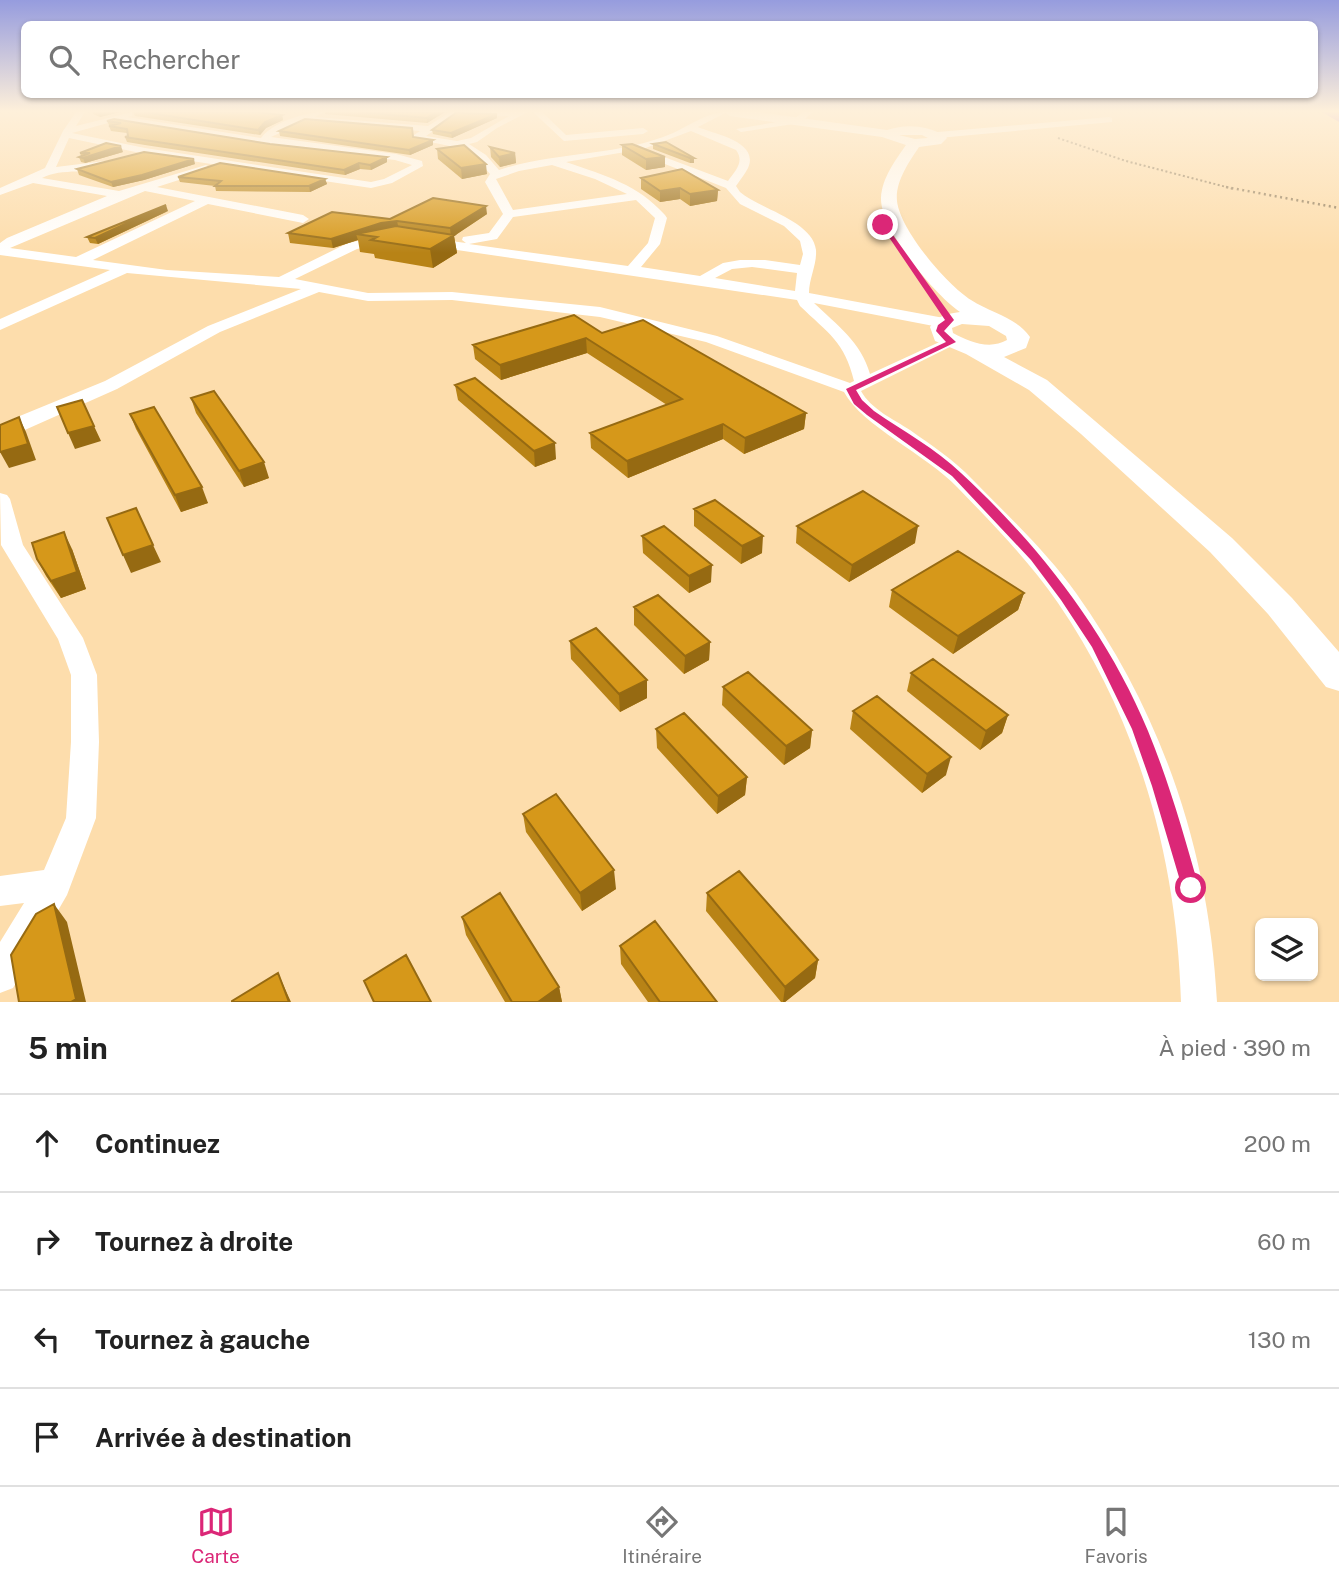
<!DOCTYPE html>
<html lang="fr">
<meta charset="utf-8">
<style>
:root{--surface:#fff;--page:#f2f2f2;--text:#222;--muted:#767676;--line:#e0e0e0;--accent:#db2777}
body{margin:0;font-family:"Public Sans",sans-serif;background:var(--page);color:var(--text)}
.controls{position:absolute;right:21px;bottom:21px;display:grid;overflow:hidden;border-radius:10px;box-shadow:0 2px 5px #0004}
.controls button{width:63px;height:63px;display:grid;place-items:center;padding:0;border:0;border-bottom:2px solid var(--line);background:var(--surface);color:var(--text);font:35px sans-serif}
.stop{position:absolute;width:21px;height:21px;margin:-16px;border:5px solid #db2777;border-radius:50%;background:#fff}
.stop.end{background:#db2777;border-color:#fff;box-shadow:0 2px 7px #0008}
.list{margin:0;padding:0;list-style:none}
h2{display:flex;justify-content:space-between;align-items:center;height:91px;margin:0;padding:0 28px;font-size:30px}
h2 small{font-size:23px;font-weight:400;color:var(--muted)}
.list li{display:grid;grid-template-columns:46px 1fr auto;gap:21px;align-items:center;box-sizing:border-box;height:98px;padding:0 28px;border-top:2px solid var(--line)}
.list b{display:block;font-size:26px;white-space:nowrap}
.list em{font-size:23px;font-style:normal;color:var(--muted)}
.icon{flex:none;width:38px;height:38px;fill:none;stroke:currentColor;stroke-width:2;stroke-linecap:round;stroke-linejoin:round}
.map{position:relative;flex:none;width:1339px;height:1002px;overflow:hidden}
.search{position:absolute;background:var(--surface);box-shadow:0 2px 5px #0004;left:21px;right:21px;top:21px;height:77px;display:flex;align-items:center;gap:18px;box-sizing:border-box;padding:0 24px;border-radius:10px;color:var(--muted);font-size:26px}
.sheet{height:483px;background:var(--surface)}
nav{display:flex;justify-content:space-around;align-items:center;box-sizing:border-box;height:98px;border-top:2px solid var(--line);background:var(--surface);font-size:19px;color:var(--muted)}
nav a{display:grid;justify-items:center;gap:4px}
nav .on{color:var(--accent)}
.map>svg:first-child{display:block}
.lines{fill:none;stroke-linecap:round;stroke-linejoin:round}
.river{fill:#bc78d0;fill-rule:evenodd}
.path-far1{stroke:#937e5d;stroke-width:2;stroke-dasharray:2 2.5;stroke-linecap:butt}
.path{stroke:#937e5d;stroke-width:2.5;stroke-dasharray:2 3.5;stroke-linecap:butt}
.street{fill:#fff;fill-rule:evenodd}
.secondary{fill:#fff;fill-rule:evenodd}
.wall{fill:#b88316}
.shaded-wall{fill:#966a12}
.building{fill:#d6981a;stroke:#966a12;stroke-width:2}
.route{fill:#db2777}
</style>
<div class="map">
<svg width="1339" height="1002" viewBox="0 0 1339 1002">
<rect width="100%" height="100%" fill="#fdddac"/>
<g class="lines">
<path class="river" d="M1322,112h17v10z"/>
<path class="path-far1" d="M1058,138l68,23 108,28"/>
<path class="path" d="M1226,187l113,21"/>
<path class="street" d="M76,112h9l-9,14 56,-14v4l-5,1 134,21c12,-16 44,-26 63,-26l-9,5 113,9 22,-14h10l-34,24 31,5 14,-3 38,-22 -44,-1 -4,-3h67l-31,16 -20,14 -8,2 17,11 13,15c56,-19 119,-13 174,-37 18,-8 34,-21 54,-21l-29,15c15,7 62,14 50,41 -3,6 -8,12 -12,18l4,6c20,17 73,29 76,58 1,15 -7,28 -7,43l135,25 8,5 -8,5 -130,-25c23,22 47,39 56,71l76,-35h12l2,3 -99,49c10,18 32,28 49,39 21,15 44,30 62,49 35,36 74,72 104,114 87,122 133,259 141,409h-36c-4,-142 -42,-281 -123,-399 -29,-42 -66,-80 -101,-116 -30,-32 -95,-61 -113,-95l-138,-50 -106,-25 -148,-17 -84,1 -49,-9 -99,40 -103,57 -117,52v-14l10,-7 95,-39 103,-55 93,-37 -174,-16 -127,57v-11l110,-49 -110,-15v-12l7,-5 100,-42 -74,-13 -33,12v-7l45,-20 18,-37zM115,121l157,25 123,14 17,5 -28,14 -13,3 -226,-34 -73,-15zM305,121l115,10 -6,4v4c36,8 51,4 76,35l-5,8 18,32 -14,19 -26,4 -1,3 4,3 -38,-5 -5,1v6l374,55 3,6c28,27 45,36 54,75l-4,2 -133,-47 -117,-29 -148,-15 -84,1 -73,-14 62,-30 34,-7 1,-3 -6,-4 -38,8 -69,34 -112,-7 -74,-10 115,-56 95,19 6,-4 -6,-4 -146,-28 53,-17 1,-2 -5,-3 -87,26 -77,-13c20,-11 49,-2 68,-14l-5,-3 -49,6 13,-29 76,16 226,34 21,-5 31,-17 -1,-5 -26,-7 -125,-17zM691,131l45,19c9,12 -1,21 -8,31l-85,-32zM637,150v3l89,35 14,16 44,22 16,15 3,13 -3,11 -35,-5h-25l-17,3 -23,13 -59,-9 19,-23 7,-26 -2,-3c-28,-31 -59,-39 -99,-53zM552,165l43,14 32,15 -114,16 -17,-31 23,-8zM145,191l50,10 -119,56 -66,-9zM636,200l19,18 -7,25 -20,23 -159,-22 28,-5 16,-22zM752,267l45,6 -2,18 -80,-13 17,-9z
M533,112h9l24,23 77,-7 5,3 -5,3 -79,7z
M803,112h10l-13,11 -59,9 -5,-3 58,-10z
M1109,117l3,1v4l-174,16 -5,-3 5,-3z
M0,493l7,2 3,4 13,46 60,93 14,37 2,67 -3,76 -29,77 -54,93 -13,5v-51l24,-39 -24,3v-30l44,-6 22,-52 5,-76v-67l-13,-36 -57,-94z"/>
<path class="secondary" d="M724,112h35l128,18c20,-7 39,-4 58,5l2,3 -6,6 -22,3c-10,15 -24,35 -22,54 3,29 50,84 74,99 20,13 45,17 59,37l-4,11 -22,9 43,23 185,158 60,60 47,54v39l-13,-4 -58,-73 -58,-62 -129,-118 -52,-44 -63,-36 -31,-13 -5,-14c8,-12 17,-13 30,-15 -25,-17 -80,-82 -79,-114 1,-20 14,-37 25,-53l-24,-8 -152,-21zM899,135h23l6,3 -13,1zM962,324l27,2 17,10 1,4c-17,10 -38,2 -54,-7l-1,-5z"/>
</g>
<path class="wall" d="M93,112h27l-20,5 -7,-3z
M133,112h124l25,3 1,5 -17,8 -6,7 -125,-19z
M325,112h120l-18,11 -102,-9z
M497,114v4l-45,20 -19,-4 -1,-4z
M107,121l280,41 -16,8 -11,-1 -15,6 -200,-30 -18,-3 -2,-5 3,-1 -1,-3 -16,-2 -2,-5h2l-2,-1z
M279,131l134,6 20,8 -23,10 -130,-19z
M653,144l41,14v5h-4l-37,-14z
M622,145l43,22 -19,3 -24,-15z
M490,147l25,6 1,10 -16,4 -9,-10z
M437,149l50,25 -25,5 -24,-20z
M123,152l-38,11 -4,-1 -2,-5 2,-1 -1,-3z
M195,164l-51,16 -31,7 -34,-12 -2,-6z
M178,177l147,2 2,5 -17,8 -94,-1 -1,-5 -35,-4z
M641,178l77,12 -1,11 -27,5 -10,-7 -20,3 -19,-13z
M168,211l-70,33 -8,-1 -3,-6z
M487,214l-33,22 3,17 -24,15 -58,-10 -1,-4 -14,-2 -2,-12 -25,8 -43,-5 -2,-10 102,-14z
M602,333l204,80 -2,16 -60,25 -21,-15 -95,39 -37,-30 -1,-15 77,-28 -80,-52 -86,27 -26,-21 -2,-14z
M455,385l101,74 -21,8 -77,-67z
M191,398l78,80 -25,9 -48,-74z
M130,414l78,89 -27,9 -45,-83z
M694,509l68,44 -21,11 -47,-38z
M797,526l118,17 -66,39 -53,-39z
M642,536l69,46 -22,11 -46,-40z
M72,549l14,40 -25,9 -15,-22 -9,-17z
M892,590l132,3 -6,17 -65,44 -64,-47z
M634,607l76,35 -1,18 -25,14 -50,-49z
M570,641l77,57 -27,14 -49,-53z
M911,673l97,42 -6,18 -22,17 -73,-59z
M723,687l89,43 -2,18 -26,17 -62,-60z
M853,711l93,64 -24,18 -72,-64z
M656,729l91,48 -2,18 -28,19 -60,-66z
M523,814l93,75 -34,22 -56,-79z
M707,893l111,67 -3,18 -30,24h-4l-75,-91z
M462,917l97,70 3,15h-57l-39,-67z
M620,946l97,56h-69l-27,-38z"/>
<path class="shaded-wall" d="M98,112h22l-20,5z
M436,112h9l-18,11v-5z
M497,114v4l-45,20 -1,-5z
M282,115l1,5 -17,8 -6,7 -2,-5 7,-8z
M433,140v5l-23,10 -1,-5z
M121,146l2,6 -38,11 -2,-5z
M515,153l1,10 -16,4 -1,-10z
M387,157v5l-16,8 -1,-5z
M665,157v10l-19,3v-11z
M690,158h4v5h-4z
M194,159l1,5 -51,16 -31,7 -2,-5z
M359,163l1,6 -15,6 -1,-5z
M486,164l1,10 -25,5 -1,-11z
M325,179l2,5 -17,8 -1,-6z
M680,188v11l-20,3v-11z
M718,190l-1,11 -27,5v-12z
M166,205l2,6 -70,33 -3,-6z
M486,206l1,8 -33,22 3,17 -24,15 -3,-19 21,-12 -1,-9z
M397,221l2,9 -43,4 2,6 -25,8 -2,-9 50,-16z
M586,338l1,15 -86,27 -1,-15z
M806,413l-2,16 -60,25 1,-16z
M19,417l7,15 10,28 -27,8 -9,-16z
M723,424v15l-95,39 -1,-17z
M94,426l7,15 -26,8 -7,-16z
M555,443l1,16 -21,8 -1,-16z
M264,462l5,16 -25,9 -5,-16z
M202,487l6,16 -27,9 -6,-17z
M918,526l-3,17 -66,39 3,-17z
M64,532l8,17 14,40 -25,9 -10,-17z
M763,536l-1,17 -21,11 1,-18z
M153,545l8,17 -30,11 -8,-18z
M712,565l-1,17 -22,11v-17z
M1024,593l-6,17 -65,44 5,-18z
M710,642l-1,18 -25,14 1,-18z
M647,680v18l-27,14 -1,-18z
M1008,715l-6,18 -22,17 6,-19z
M812,730l-2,18 -26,17 2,-19z
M951,757l-5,18 -24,18 5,-19z
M747,777l-2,18 -28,19 1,-18z
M614,870l2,19 -34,22 -2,-18z
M54,904l13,18 19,80h-15z
M818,960l-3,18 -30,24h-2l2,-15z
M278,973l8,18 5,11h-2z
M559,987l3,15h-24z"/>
<path class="building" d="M144,112h113l25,3 -17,7 -7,8z
M360,112h76l-9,6z
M457,112l7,1 33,1 -46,19 -19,-3z
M114,119l156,25 117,13 -17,8 -11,-2 -15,7 -200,-30 -19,-3 3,-1 -1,-7 -18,-3 12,-3 -14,-2z
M305,119l107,9 1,9 20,3 -24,10 -130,-19z
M666,142l28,16h-4l-37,-14z
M106,143l15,3 -38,12 -4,-1 11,-4h-10z
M632,144l33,13 -19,2 -24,-14z
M464,145l22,19 -25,4 -24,-19z
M490,147l25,6 -16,4z
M144,152l50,7 -52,16 -31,7 -34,-13z
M220,163l105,16 -16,7h-94l6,-5 -43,-4z
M682,169l36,21 -28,4 -10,-6 -20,3 -19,-13z
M433,198l53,8 -36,22 -53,-7 -16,2 -50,16 -43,-6 44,-21 58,7z
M166,205l-71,33 -8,-1z
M396,226l58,9 -24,14 -59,-9 6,-3 -21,-3z
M574,315l28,18 41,-13 163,93 -61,25 -22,-14 -96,37 -37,-28 92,-34 -96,-61 -86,27 -27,-20z
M475,378l80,65 -21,8 -79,-66z
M214,391l50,71 -25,9 -48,-73z
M82,400l12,26 -26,7 -11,-26z
M154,407l48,80 -27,8 -45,-81z
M19,417l9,27 -28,8v-27z
M863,491l55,35 -66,39 -55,-39z
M715,500l48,36 -21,10 -48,-37z
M136,508l17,37 -30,10 -16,-37z
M664,526l48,39 -23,11 -47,-40z
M64,532l13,40 -26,9 -14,-22 -5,-16z
M958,551l66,42 -66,43 -66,-46z
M658,595l52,47 -25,14 -51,-49z
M596,628l51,52 -28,14 -49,-53z
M933,659l75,56 -22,16 -75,-58z
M748,672l64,58 -26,16 -63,-59z
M877,696l74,61 -24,17 -74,-63z
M684,713l63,64 -29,19 -62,-67z
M556,794l58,76 -34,23 -57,-79z
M739,871l79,89 -33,27 -78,-94z
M500,893l59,94 -21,15h-26l-50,-85z
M54,904l22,95 -5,3h-52l-8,-47 25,-41z
M655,921l62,81h-57l-40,-56z
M406,955l25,47h-57l-10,-21z
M278,973l11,29h-57v-1z"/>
<linearGradient id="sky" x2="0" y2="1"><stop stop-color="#969cde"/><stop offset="0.44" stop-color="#fef0da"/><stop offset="1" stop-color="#fef0da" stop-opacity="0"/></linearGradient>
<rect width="1339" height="253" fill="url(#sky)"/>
<path class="route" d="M880,224h5l69,96 -10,11 12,11 -100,48 6,10 12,11c29,20 62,38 87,62 78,72 146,159 187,258 21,51 36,104 51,157l-2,6 -6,2 -7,-2 -32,-108 -20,-57 -40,-82 -31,-47 -30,-40 -79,-84 -85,-61 -13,-11 -8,-15 100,-47 -10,-11 2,-6 7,-5z"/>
</svg>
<div class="controls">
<button><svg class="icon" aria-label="layers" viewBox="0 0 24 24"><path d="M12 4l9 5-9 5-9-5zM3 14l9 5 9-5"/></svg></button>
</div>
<div class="stop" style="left:1191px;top:888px"></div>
<div class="stop end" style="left:883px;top:225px"></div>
<div class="search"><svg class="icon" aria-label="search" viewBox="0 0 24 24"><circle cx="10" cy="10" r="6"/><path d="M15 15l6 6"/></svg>Rechercher</div>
</div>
<section class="sheet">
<h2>5 min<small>À pied · 390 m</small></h2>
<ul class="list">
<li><svg class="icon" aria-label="ahead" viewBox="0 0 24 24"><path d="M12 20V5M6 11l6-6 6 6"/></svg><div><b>Continuez</b></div><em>200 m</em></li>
<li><svg class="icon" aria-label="right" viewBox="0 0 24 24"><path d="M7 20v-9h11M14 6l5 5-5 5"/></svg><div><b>Tournez à droite</b></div><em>60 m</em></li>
<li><svg class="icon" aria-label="left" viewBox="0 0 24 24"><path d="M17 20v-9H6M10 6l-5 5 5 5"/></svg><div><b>Tournez à gauche</b></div><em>130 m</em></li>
<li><svg class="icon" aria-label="arrive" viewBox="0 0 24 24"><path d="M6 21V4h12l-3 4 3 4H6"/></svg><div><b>Arrivée à destination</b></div></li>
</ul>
</section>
<nav>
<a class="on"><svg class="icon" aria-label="map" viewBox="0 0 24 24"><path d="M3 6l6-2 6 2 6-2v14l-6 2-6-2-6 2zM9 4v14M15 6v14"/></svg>Carte</a>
<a><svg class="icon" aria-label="directions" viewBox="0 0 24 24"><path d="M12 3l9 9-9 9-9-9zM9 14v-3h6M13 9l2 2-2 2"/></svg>Itinéraire</a>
<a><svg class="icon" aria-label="saved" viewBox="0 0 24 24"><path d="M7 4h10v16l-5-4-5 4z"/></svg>Favoris</a>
</nav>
